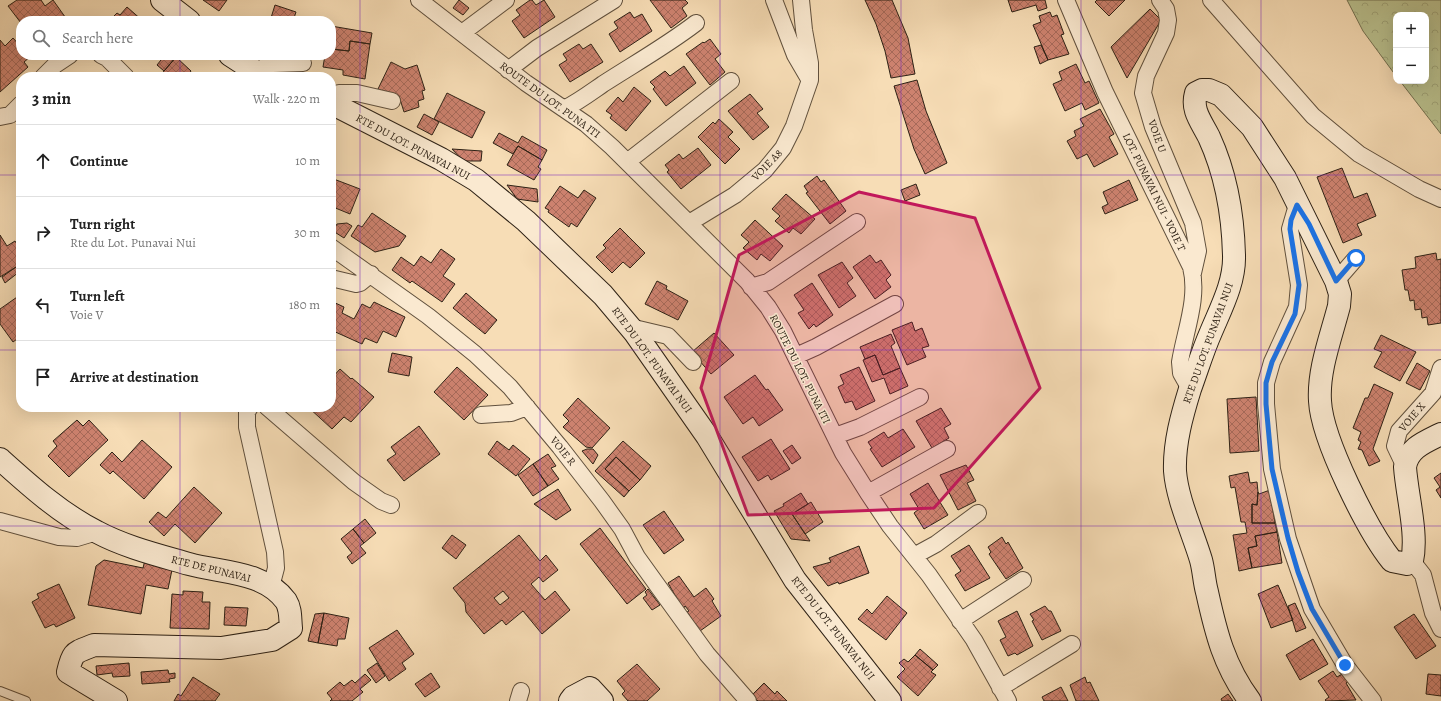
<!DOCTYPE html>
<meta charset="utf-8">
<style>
:root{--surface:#fff;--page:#f6f6f6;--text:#222;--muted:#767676;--line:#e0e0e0}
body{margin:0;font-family:Alegreya,serif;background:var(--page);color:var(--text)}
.controls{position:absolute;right:12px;top:12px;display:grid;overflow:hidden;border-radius:8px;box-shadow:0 4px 16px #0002}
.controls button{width:36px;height:36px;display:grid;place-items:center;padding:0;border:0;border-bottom:1px solid var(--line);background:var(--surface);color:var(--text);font:20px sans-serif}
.stop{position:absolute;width:12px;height:12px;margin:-9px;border:3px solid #1a73e8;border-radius:50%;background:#fff}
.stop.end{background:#1a73e8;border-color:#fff;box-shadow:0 1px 4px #0008}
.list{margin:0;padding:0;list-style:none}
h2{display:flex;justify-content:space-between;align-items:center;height:52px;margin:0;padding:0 16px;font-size:17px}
h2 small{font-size:13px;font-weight:400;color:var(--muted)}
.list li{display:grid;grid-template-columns:26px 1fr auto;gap:12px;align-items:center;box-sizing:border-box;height:72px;padding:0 16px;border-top:1px solid var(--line)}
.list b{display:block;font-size:15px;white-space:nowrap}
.list p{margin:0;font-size:13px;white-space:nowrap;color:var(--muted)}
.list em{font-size:13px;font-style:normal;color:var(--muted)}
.icon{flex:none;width:22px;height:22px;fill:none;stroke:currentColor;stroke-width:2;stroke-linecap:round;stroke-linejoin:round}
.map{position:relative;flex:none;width:1441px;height:701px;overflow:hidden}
.search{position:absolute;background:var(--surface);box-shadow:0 4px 16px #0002;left:16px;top:16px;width:320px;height:44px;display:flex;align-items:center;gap:10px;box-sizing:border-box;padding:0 14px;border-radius:16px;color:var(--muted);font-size:15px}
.panel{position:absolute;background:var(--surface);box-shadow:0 4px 16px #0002;left:16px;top:72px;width:320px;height:340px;border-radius:16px}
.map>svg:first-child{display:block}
.forest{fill:url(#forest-crowns);stroke:#747252}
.building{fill:url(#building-cross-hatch);stroke:#2d2115;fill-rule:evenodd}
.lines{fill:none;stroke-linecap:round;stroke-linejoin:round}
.lane-casing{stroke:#60503d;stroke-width:10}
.street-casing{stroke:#60503d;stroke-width:18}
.secondary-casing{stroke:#2d2115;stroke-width:24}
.lane{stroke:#fae9d0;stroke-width:8}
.street{stroke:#fae9d0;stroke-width:16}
.secondary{stroke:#fae9d0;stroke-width:22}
.route{stroke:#1a73e8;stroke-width:5}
.marked{fill:#c2185b;fill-opacity:0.2;stroke:#c2185b;stroke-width:3;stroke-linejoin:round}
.grid{fill:none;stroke:#7b2cbf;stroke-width:1;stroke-opacity:0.55}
.labels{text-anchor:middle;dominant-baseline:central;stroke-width:3;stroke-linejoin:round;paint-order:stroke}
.street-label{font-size:11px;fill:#2d2115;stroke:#fae9d0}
</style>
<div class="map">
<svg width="1441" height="701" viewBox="0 0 1441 701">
<defs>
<pattern id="forest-crowns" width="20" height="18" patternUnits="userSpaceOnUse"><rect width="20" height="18" fill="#bac290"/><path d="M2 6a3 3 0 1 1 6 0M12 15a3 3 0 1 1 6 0" fill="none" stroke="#a0a67b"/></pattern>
<pattern id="building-cross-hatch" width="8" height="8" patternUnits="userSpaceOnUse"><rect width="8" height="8" fill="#cd826f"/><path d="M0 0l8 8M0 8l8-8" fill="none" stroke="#a76a5a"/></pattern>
</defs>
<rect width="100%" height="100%" fill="#f7ddb6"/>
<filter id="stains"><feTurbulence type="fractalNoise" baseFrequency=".005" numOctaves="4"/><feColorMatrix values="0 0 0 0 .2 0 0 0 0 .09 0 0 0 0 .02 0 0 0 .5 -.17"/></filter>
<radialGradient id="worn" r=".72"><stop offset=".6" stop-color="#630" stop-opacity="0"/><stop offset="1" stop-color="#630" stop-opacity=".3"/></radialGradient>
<path class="forest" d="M1347,0h94v134l-41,-53h26v-66h-30v61l-33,-45z"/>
<path class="building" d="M17,0h24l4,6 8,-6 15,21h-47v2l-13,-17z
M203,0h24l-8,11z
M459,0l10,8 -6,7 -10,-7z
M530,0h2l4,5 8,-5 11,17 -31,21 -12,-17 8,-6 -4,-5z
M650,0h35l3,3 -6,5 5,8 -16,12z
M865,0h27l16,38 7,36 -24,4 -6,-27 -9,-27z
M1008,0h37l2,8 -9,3 -2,-6 -24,7z
M1097,0h28l-16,16 -14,-14z
M275,5l21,7 -3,9h-23z
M127,7l16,14h-34l8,-8 3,2z
M1150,9l11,11 -34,58 -16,-31z
M630,12l4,6 8,-4 10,17 -32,21 -11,-18 9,-6 -4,-6z
M1050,12l2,5 5,-2 7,19 -3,1 8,19 -21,6 -15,-35 8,-3 -2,-6z
M331,26l41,7 -2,11 -20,-3 -1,10 -18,-2z
M13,38l8,9v8h7l2,2 -6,5 4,5 -28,25v-52l5,6z
M710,39l11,15 -6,5 10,13 -15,13 -24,-31 17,-12 1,1z
M350,41l20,3 -5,35 -22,-4v-5l-20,-3 2,-12h6v-6l18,2z
M579,44l4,5 8,-5 12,18 -33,20 -11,-17 8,-5 -4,-6z
M1041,45l7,15 -8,4 -6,-17z
M165,55h9l2,2 -12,14 -7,-6z
M176,57l15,14 -2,3 4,3h-34z
M391,62l14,7 12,-4 8,25 -3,1 2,8 -6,2 1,6 -15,5 -5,-16 -3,1 -18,-8z
M1076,64l9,19 4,-2 10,22 -14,7 -3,-7 -17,8 -12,-27 9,-4 -3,-8z
M684,66l12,17 -30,23 -13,-17 2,-2 -5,-5 15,-11 5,5z
M917,80l9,31 21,52 -22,11 -11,-25 -20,-63z
M634,87l17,14 -25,30 -16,-13 2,-3 -6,-4 12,-14 5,5z
M447,93l38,19 -13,26 -38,-19z
M750,94l13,15 -6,4 12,14 -16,13 -25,-29z
M1100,109l14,25 -5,3 9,17 -24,13 -7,-13 -10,5 -10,-18 9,-5 -2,-5 10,-5 -4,-7z
M424,114l15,8 -7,13 -15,-8z
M719,119l14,13 -5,5 12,12 -15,15 -27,-27 15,-15 2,2z
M499,133l19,10 4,-7 25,14 -5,10 -24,-14 -5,8 -20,-11z
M518,146l24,14 -4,7 3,2 -7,11 -27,-15z
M698,148l13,17 -30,24 -14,-17 2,-2 -4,-5 14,-11 4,5z
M452,149l30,2 -1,10h-18z
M1342,168l12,30 13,-5 9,23 -19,8 5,11 -19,8 -26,-66z
M817,176l4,6 3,-2 22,31 -16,13 -24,-31 2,-1 -4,-6z
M331,178l29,11 -10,25 -17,-7 -2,3z
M1129,180l9,20 -33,14 -3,-7 6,-3 -5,-12z
M916,184l4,11 -15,6 -4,-11z
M507,185l30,4 1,13 -21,-3z
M560,186l18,12 6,-8 12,8 -19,29 -6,-4 -2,4 -21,-15 1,-2 -4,-2z
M786,194l29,25 -14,15 -8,-6 -4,5 -14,-12 5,-5 -8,-7z
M372,213l34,23 -7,10 -24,6 -24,-16 7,-11 4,2z
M755,220l28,26 -13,15 -9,-7 -4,6 -14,-12 6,-6 -8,-7z
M347,223l5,3 -8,12 -11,-7 4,-7z
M620,228l25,25 -15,15 -7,-6 -11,11 -16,-16 10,-9 -3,-3z
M0,235l7,11 8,-5 6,10v13l-21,13z
M441,249l14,10 -12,17 12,8 -13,18 -30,-21 -2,2 -18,-13 9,-13 13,9 7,-10 10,7z
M1436,253l1,7 4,-1v64l-13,2 -1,-8 -5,1 -1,-9 -6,1 -1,-10 -4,1 -2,-11h-3l-3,-20 14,-2 -1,-11z
M870,255l6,8 5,-3 10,15 -5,5 5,7 -16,12 -22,-32z
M842,262l11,16 -6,5 9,13 -17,12 -21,-33z
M16,267l3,5 -14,11 -3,-6z
M657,281l10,5 -1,3 22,12 -10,19 -33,-16z
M812,283l21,32 -17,12 -2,-3 -5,5 -11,-16 6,-3 -10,-15z
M466,293l31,27 -12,14 -32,-26z
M20,295l1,41 -8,6 -13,-18v-15z
M331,301l13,6 -2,6 12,6 8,-15 8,4 4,-6 31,15 -9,20 -13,-6 -6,12 -12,-5 -3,6 -31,-14z
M912,322l3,9 7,-3 7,18 -7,2 4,9 -19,8 -15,-35z
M714,333l20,22 -23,19 -19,-22z
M891,334l4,9 -4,3 9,22 -17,7 -8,-20 -10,4 -5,-12z
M1381,335l35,17 -16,29 -26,-14 8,-15 -8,-3z
M392,353l20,4 -3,19 -21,-4z
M875,355l8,20 17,-7 8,18 -18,8 -6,-16 -12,4 -9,-22z
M1417,363l13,8 -10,19 -14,-7z
M457,367l31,28 -24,25 -30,-28z
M859,367l16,34 -19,9 -4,-9 -7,2 -7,-16 6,-3 -4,-9z
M340,369l11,10 1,-1 22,19 -23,25 -7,-5 -12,12 -24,-22h23v-28z
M755,375l11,15 2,-1 15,21 -24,16 -6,-9 -10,7 -19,-27z
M1374,384l19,9 -20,56 7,12 -11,5 -7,-16 -4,-1 3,-7 -3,-2 3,-8 -8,-4 12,-30h3z
M1256,397l3,54 -29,2 -3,-54z
M578,398l32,30 -18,20 -6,-1 -23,-20 6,-6 -6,-6z
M941,408l10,16 -7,4 5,10 -17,10 -16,-27z
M77,420l6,6 6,-6 19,20 -39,37 -21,-21 9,-10 -4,-5z
M419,426l21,28 -36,27 -17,-21 9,-6 -5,-7z
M903,429l12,18 -33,20 -12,-18 2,-1 -4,-6 16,-10 4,6z
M771,439l19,30 -19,11 -3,-5 -10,6 -16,-24z
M142,440l30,27 -28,32 -31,-28 -3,3 -10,-9 12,-13 10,10z
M497,441l12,9 4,-5 17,14 -14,17 -28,-22z
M623,441l28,25 -11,14 -24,-23 -11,12 24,22 -5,6 -29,-26z
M792,445l9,13 -9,6 -9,-13z
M587,449h6l5,6 -5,9 -11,-13z
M548,454l8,12 -5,2 8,11 -11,7 -15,-22z
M616,457l24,23 -11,11 -24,-22z
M533,464l15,22 -15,10 -15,-21z
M966,465l8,15 -7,3 9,18 -18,9 -18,-35z
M1248,472l2,11 7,-1 1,10 -1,13 -5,-1v19h23l2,9 -22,4 2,10 -9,2 4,20 -13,3 -6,-36 14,-2 -2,-11h-4l-6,-35 -4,1 -2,-12z
M1441,473v25l-5,-8 4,-3 -6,-9z
M928,483l20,32 -24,14 -10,-16 5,-4 -9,-15z
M194,487l28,26 -27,30 -20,-19 -11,12 -15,-14 9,-10 8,6z
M558,489l13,21 -15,10 -22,-16z
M1270,490l5,33h-23v-19l5,1 1,-13 1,2z
M801,493l7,11 -16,10 18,27 -19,-2 -17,-28 10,-5 -1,-2z
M811,502l12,20 -18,12 -13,-20z
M664,511l20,29 -20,14 -21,-29z
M365,519l11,14 -12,10 -11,-14z
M600,528l46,61 -19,15 -47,-60z
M353,529l11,14 -4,3 6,7 -14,11 -5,-7 5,-4 -11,-14z
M1277,532l5,31 -30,5 -4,-20 9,-2 -2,-10z
M452,535l14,10 -10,14 -14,-11z
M519,535l21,26 6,-6 12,15 -15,12 -4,-5 -8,7 14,16 10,-9 15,19 -28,24 -19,-23 -17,14 -4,-5 -18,14 -18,-22 -1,-9 -12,-15zM503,591l6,7 -9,7 -6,-7z
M1002,537l4,7 2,-2 15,26 -17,11 -17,-25 2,-2 -3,-5z
M969,545l21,33 -25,13 -10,-16 6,-4 -10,-15z
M859,546l10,27 -30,11 -1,-2 -10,4 -15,-19 18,-5 -2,-4z
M104,560l39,8 2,-8 28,5 -5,24 -22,-4 -5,29 -53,-9 8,-39z
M679,576l15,21 12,-9 8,11 -2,2 9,15 -21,15 -13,-19 2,-1 -4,-5 -2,3 -15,-26z
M59,584l16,34 -19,9 -2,-3 -9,4 -13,-26 7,-4 -2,-4z
M1278,585l15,35 -22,8 -13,-34z
M648,589l12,16 -8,5 -9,-12 4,-3 -2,-3z
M183,591l20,1 -1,10h8l-1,27 -39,-1 2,-34 11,1z
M887,596l20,17 -21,27 -28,-21 9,-10 5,5z
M1295,603l11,25 -10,4 -8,-26z
M1045,606l4,5h2l10,20 -19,9 -10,-19 2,-1 -4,-6z
M225,607l23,1 -2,18 -22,-1z
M1017,611l16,35 -16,9 -2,-2 -7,3 -8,-16 6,-3 -8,-16z
M324,613l-6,30 -10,-2 7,-27z
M324,613l25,5 -4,21h-7l-1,7 -19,-3z
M1414,614l22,32 -20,13 -22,-32z
M397,630l17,24 -12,9 4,6 -17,12 -20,-33z
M1313,639l15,25 -28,16 -14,-25z
M920,649l18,16 -5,5 -18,-15z
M915,655l18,15 -2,2 5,3 -18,21 -21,-19 8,-8 -6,-6 5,-4 4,3z
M129,663l1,13 -17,1 -1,-4 -15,2 -1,-9z
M377,663l8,13 -9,7 -9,-13z
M637,664l23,25 -13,12h-19l-6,-7 3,-3 -8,-10z
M168,670l1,4 6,-1v5l-6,1 1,3 -28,2 -1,-12z
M1333,671l4,6 7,-4 5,8 -3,2 10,17 -30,1 -1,-1 4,-3 -11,-16z
M431,673l9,14 -15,10 -10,-13z
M365,674l6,6 -11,9 3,3 -11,9h-22l2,-2 -5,-6 13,-11 4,4 8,-6 3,3z
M1428,674l13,1v21l-15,-2z
M193,677l27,17 -5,7h-41l4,-7 3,2z
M1085,677l2,6 3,-1 9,19h-23l-6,-16z
M764,683l11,11 2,-3 10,10h-29l-6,-6z
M1061,687l7,14h-24l-2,-4z
M1228,694l5,7h-11l-1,-2z"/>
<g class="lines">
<defs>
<path id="lane" d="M0,691l26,10"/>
<path id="street" d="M419,0l107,83 60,41 26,23 135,134 21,26 15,24 60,122 25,40 22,33 39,49 45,65 34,61
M774,0l21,55 14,24
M1066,0l39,92 86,175c8,31 -6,64 -11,95l1,11 9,16
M1160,0l6,9 2,11 -2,13 -20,43 -3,17 10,34 40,96 5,28 -5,22
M1211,0l102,116 46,38 60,35 22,10
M462,33l44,-33
M101,55l6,3 19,19
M508,70l29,-22 77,-48
M253,71l20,-7 30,-1
M43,77l12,-12 15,-10
M331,100l8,-7h18l35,8
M564,109c14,-7 26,-16 39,-25 31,-20 63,-38 93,-61
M0,117l10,-2 11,-11
M627,162l104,-81
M1297,205l-7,24 9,56 -2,22 -25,55 -6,21v21l6,65 16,70 24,70 33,56 28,36
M689,223l46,-28 30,-25 18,-22 11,-22 16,-46v-17l-6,-33 -3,-30
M331,247l97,69 47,38 35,33 50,60 42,54 20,28 15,28 28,39 42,58 41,47
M331,278l25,6 4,-1 11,-9
M1336,281l20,-23
M751,287l17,-5 89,-60
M630,327l38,9 25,26
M796,356l20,-9 79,-43
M250,407l-3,5v15l28,125 1,16 -5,19
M267,407l87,75 27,19 10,4
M481,415l30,-2 16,-6
M835,436l25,-9 60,-30
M1405,467l-10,-21 4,-15 34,-38 8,-25
M868,493l79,-44
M0,521l59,16 18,1 20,-6
M914,556l22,-12 42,-31
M1412,561l11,14 10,38 8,16
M960,621l63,-41
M1000,688l72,-44
M518,701l3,-10"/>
<path id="secondary" d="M162,0l27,21
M230,55l34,22
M331,103l110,56 35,21 50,41 77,74 32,38 72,103 88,144 95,121
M0,459c30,27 61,55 97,73 28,15 61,23 92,32 32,9 75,7 97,37 5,8 4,18 5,27l-19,12 -51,8 -127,-3c-19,8 -21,5 -26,27l48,29
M570,701l3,-4 17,-9 12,13
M1250,701c-26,-35 -34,-68 -43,-109 -3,-11 -3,-21 -6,-32 -8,-27 -24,-61 -26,-89 -1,-28 7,-56 15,-82 7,-19 13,-39 21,-57 10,-24 24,-50 23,-77 -1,-40 -8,-81 -25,-118 -8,-16 -18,-27 -13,-44l6,-3h7l12,5 31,32 33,51 51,103 4,13 -1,12c-8,31 -21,64 -19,95 2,39 48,130 72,160l15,3 5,-3c6,-27 -5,-65 -7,-94 3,-19 20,-25 36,-33"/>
</defs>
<use href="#lane" class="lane-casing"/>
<use href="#street" class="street-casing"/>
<use href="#secondary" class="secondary-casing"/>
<use href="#lane" class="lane"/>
<use href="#street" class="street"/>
<use href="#secondary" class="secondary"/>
</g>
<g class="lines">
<path class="route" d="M1345,665l-33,-56 -14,-37 -10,-34 -16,-69 -6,-65v-21l6,-21 23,-48 4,-29 -9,-56 1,-9 6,-15 12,19 27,57 20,-23"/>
</g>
<path class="marked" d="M859,192l116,26 65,170 -106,120 -186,7 -47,-127 38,-133z"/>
<path class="grid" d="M180,0v21M360,0v701M540,0v701M720,0v701M901,0v701M1081,0v701M1261,0v701M180,55v22M0,175h21M331,175h1110M0,350h21M331,350h1110M180,407v294M0,526h1441"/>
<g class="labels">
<g class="street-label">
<text transform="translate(550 100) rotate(36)">ROUTE DU LOT. PUNA ITI</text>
<text transform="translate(1157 136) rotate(70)">VOIE U</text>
<text transform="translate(413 147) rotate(28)">RTE DU LOT. PUNAVAI NUI</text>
<text transform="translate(767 165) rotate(-46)">VOIE A8</text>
<text transform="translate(1154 192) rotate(64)">LOT. PUNAVAI NUI - VOIE T</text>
<text transform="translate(1208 343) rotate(-70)">RTE DU LOT. PUNAVAI NUI</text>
<text transform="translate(652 360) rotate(54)">RTE DU LOT. PUNAVAI NUI</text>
<text transform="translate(800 369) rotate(63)">ROUTE DU LOT. PUNA ITI</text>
<text transform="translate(1412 417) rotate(-50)">VOIE X</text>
<text transform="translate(563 451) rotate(51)">VOIE R</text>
<text transform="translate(211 569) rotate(14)">RTE DE PUNAVAI</text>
<text transform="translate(833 628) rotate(52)">RTE DU LOT. PUNAVAI NUI</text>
</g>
</g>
<rect width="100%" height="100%" filter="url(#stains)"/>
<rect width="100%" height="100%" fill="url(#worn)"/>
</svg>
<div class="controls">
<button>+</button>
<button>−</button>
</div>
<div class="stop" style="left:1356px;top:258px"></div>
<div class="stop end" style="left:1345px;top:665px"></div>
<div class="search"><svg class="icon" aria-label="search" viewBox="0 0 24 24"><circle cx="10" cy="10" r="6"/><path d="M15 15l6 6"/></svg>Search here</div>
<section class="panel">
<h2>3 min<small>Walk · 220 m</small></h2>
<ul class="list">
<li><svg class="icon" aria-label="ahead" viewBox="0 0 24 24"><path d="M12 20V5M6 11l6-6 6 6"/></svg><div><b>Continue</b></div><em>10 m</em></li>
<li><svg class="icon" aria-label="right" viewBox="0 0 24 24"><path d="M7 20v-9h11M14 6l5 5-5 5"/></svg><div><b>Turn right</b><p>Rte du Lot. Punavai Nui</p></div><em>30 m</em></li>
<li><svg class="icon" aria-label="left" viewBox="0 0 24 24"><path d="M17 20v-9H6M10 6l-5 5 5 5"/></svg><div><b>Turn left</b><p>Voie V</p></div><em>180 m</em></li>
<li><svg class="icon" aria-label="arrive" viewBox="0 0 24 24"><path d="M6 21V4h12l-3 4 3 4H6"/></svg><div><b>Arrive at destination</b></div></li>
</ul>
</section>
</div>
